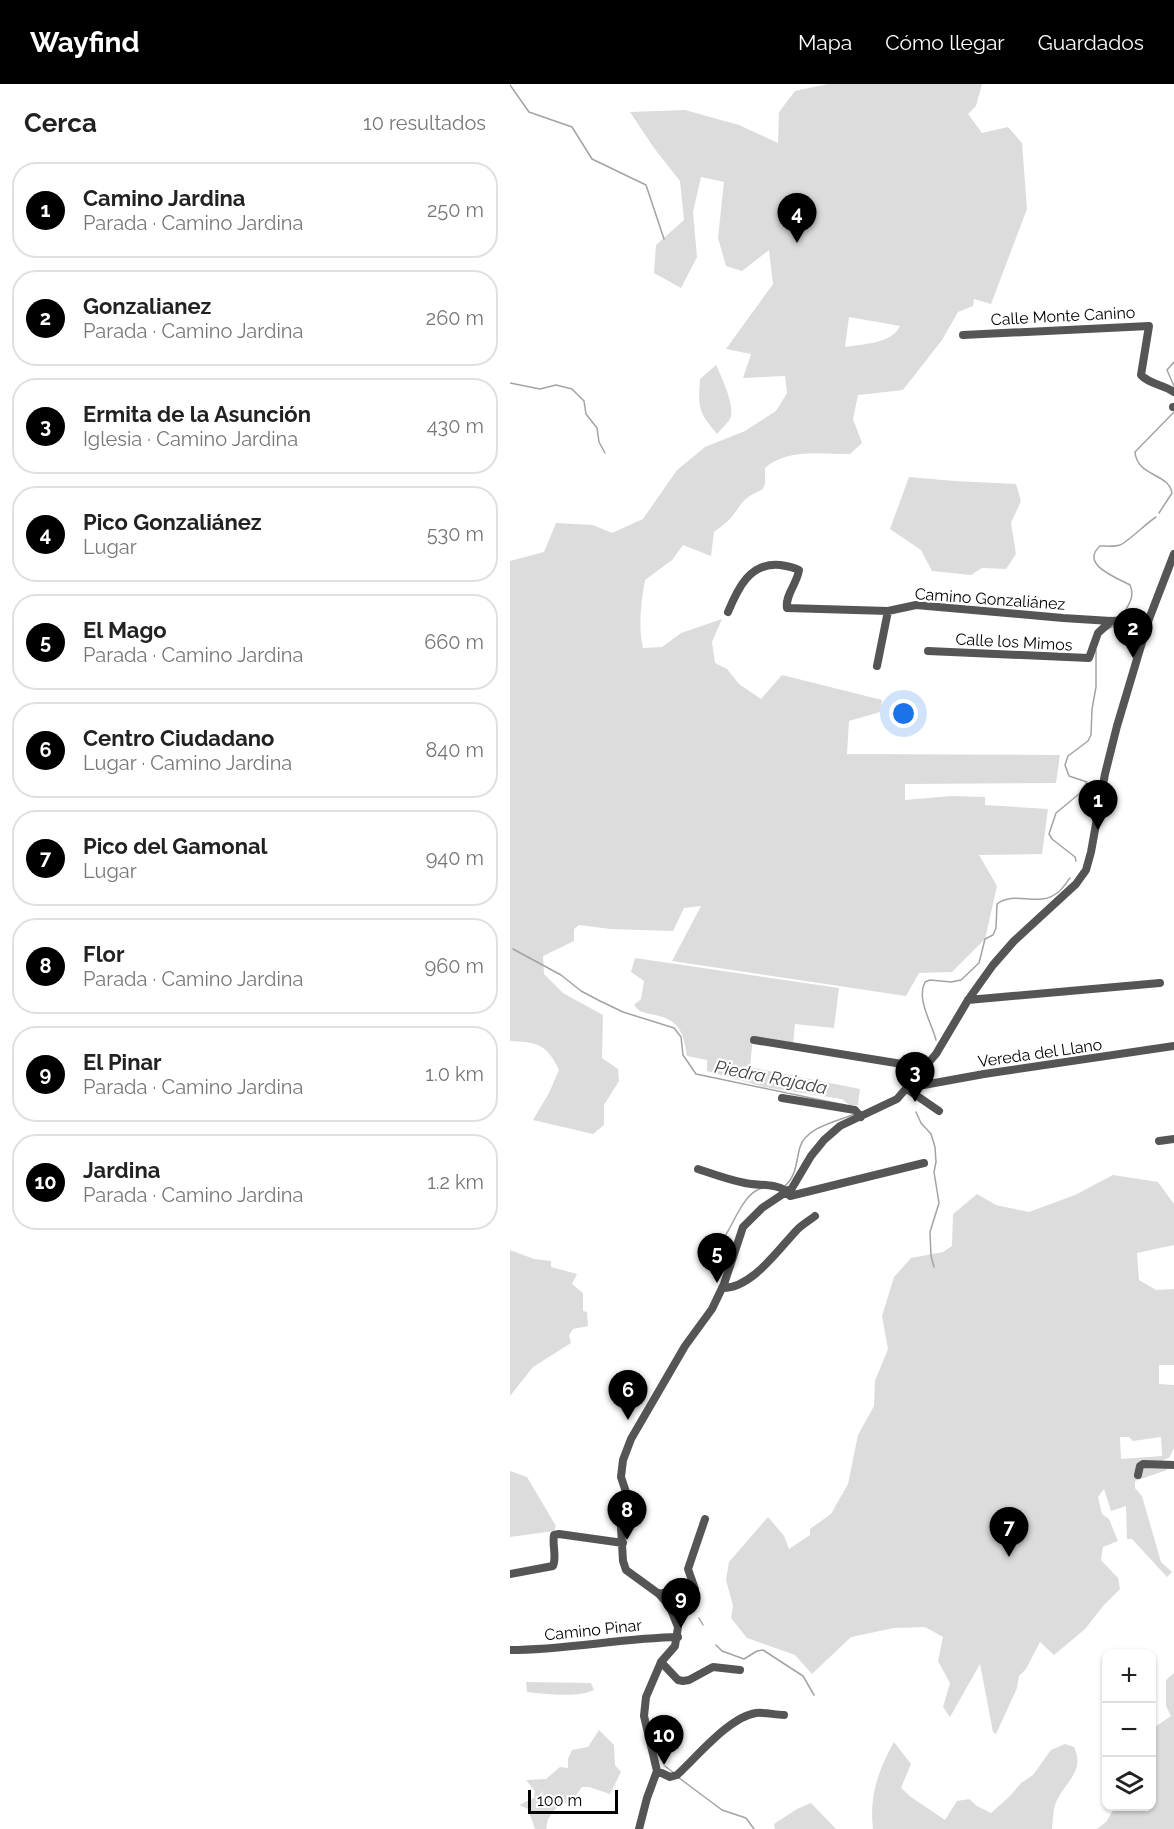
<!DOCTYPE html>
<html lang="es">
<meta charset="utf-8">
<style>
:root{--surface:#fff;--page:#f6f6f6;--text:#222;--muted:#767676;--line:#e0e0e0;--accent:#000}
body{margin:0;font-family:Raleway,sans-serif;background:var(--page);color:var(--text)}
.controls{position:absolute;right:18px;bottom:18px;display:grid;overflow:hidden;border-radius:12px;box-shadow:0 2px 4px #0004}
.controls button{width:54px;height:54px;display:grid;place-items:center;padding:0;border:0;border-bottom:2px solid var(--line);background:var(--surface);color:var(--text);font:30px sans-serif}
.scale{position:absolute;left:18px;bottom:15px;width:90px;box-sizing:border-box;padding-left:6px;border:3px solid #000;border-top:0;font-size:16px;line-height:21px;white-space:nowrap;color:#000;-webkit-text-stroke:4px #fff;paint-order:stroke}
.you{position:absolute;left:394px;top:630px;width:21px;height:21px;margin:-15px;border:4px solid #fff;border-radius:50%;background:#1a73e8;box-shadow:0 0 0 9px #1a73e833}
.badge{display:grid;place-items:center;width:39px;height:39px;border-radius:50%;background:var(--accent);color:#fff;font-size:20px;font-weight:700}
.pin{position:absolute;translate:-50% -50px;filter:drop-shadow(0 2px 3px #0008)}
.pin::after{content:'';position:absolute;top:32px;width:21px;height:18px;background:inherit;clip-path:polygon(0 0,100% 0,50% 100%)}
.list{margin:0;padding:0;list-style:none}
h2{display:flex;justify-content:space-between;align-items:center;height:78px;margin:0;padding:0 24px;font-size:26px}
h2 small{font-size:20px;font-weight:400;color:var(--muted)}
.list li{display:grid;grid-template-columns:39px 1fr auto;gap:18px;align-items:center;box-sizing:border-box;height:96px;margin:0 12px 12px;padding:0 12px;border:2px solid var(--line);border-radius:24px}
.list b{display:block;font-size:22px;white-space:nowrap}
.list p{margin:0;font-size:20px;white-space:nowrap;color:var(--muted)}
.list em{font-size:20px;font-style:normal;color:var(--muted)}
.icon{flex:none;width:33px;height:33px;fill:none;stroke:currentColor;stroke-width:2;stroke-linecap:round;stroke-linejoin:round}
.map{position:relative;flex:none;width:664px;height:1745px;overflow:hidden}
header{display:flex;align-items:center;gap:36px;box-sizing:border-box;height:84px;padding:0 30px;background:var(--accent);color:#fff}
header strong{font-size:28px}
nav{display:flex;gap:33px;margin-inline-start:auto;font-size:21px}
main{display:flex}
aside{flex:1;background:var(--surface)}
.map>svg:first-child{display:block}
.green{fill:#dcdcdc;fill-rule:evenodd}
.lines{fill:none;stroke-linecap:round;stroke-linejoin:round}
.stream{stroke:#a3a3a3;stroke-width:1.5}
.minor{stroke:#555;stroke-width:8}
.labels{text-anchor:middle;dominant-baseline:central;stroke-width:4.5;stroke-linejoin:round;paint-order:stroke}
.street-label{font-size:16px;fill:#000;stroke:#fff}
.water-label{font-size:18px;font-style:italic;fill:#444;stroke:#fff}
</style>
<header>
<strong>Wayfind</strong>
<nav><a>Mapa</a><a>Cómo llegar</a><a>Guardados</a></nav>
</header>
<main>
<aside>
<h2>Cerca<small>10 resultados</small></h2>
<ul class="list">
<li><span class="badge">1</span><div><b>Camino Jardina</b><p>Parada · Camino Jardina</p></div><em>250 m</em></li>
<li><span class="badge">2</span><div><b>Gonzalianez</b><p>Parada · Camino Jardina</p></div><em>260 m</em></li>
<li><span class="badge">3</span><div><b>Ermita de la Asunción</b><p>Iglesia · Camino Jardina</p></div><em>430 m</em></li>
<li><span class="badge">4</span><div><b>Pico Gonzaliánez</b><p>Lugar</p></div><em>530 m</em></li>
<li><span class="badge">5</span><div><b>El Mago</b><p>Parada · Camino Jardina</p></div><em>660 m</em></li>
<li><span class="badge">6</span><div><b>Centro Ciudadano</b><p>Lugar · Camino Jardina</p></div><em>840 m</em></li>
<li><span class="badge">7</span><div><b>Pico del Gamonal</b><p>Lugar</p></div><em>940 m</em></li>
<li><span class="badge">8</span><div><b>Flor</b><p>Parada · Camino Jardina</p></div><em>960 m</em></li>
<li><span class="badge">9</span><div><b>El Pinar</b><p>Parada · Camino Jardina</p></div><em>1.0 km</em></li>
<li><span class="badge">10</span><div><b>Jardina</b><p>Parada · Camino Jardina</p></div><em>1.2 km</em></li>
</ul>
</aside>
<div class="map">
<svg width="664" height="1745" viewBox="0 0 664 1745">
<rect width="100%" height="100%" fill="#fff"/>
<path class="green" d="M318,0h154l-6,22 -8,8 14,19 26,-6 14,16 5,66 -36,95 -17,-5 -1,7 -15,6 -16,28 -39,50 -45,5 -5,24 9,24 -12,11c-28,0 -63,-6 -85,14v16l-3,6c-19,7 -20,14 -32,29 -5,5 -11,9 -16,13l-3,24 -28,-11 -11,15 -27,20c-4,22 -7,46 -2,68l19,-1 19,-14 41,-14 -10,23 3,21 12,6 12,15 22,15 21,-24 100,25 -2,12 -31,9 -2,33 213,1 -4,28 -151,1v16l46,-4 34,1v8l63,4 -6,45 -63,1 18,31 -12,53 -33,33 -33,1 -13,23 -234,-35 29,-55 -17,2 -11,23 -63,-2 -31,-4 -5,4v12l-31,15 1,18 19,19 40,22 -1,43 16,11 1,12 -15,24v20l-11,9 -60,-14 16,-27 10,-23c-12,-26 -22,-28 -49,-29v-480l34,-9 12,-29 37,2 19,8 31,-14 34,-49 28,-23 40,-16 31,-20 11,-18 -2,-17 -42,2 8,-24 -25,-5 47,-65 -4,-34 -27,21 -16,-5 -8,-28 6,-56 -23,-5 -8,35 4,45 -16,31 -27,-15 2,-28 28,-25 -4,-39 -26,-33 -24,-36 55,-2 54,15 39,18 1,-31 16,-21zM339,233l51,9c-8,18 -38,18 -55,21z
M206,281c5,11 20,42 14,54 -3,5 -9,10 -13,15 -19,-23 -19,-26 -17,-55z
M399,393l45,4 62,3 5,17 -10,22 5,31 -10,15 -24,-1 -11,7 -39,-4 -11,-21 -31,-21z
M125,874l204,30 -5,40 -39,-4 -2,20 -40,-7 -3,30 110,22 -2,16h-9l-7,-6 -78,-12 -57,-16v-11l-20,-4c-4,-27 -9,-37 -37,-42 -8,-2 -11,-2 -16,-9l7,-6 3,-18 -13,-9z
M603,1091l45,7 16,22v41l-37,8 2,27 17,10 18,-1v76h-15v19l15,1v63l-5,10 -6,2 4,10 -32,11v7l7,8 19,66 11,10 -5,5 -35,-38h-5l-1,-33 -15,5 -7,-22 -6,8 4,17 7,5 9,22 -15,6 -2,13 17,18 2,11 -16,16 -19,24 -31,26 -14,-13 -14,27 -7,7 -2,12 -21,46 -3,-2 -13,-68 -30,53 -7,-10 7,-24 -12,-22 5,-24 -18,-10 -31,1 -43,9 -39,37 -17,-19 -48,-17 -16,-20 2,-12 -7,-26 3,-18 39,-45 16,19 5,13 21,-14v-6l21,-15 17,-30 10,-49 16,-29 1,-25 13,-32 -6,-33 12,-39 17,-19 32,-6 9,-6 1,-32 24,-20 19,11 33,7 46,-17zM610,1353h9l4,4 28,-4 1,19 -41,3z
M0,1166l24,9 17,2v6l26,7 -5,10 11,9v18l4,1 1,14 -15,3 -4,6 2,8 -38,24 -23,29z
M0,1387l17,6 29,49 -2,5 -44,6z
M664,1589v156h-77l9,-7 9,-15 37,-1v-77l19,-13 -5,-10v-26z
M16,1598l65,1 3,7c-15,8 -50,4 -67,2z
M89,1646l15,15 1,20 6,7 -11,22 -21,-7h-7l-6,8 -1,7 -16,2 -11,15 -2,10h-11l-7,-20 -9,-4 15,-7 1,-7 -9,-11 20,-1 14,-12 8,1v-9l4,-9 16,-3z
M384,1658l17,22 -10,24 10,9 34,23 12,-19 12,-2 8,7 14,7 19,-17 11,-13 12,-8 18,-25 14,-6 9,3c11,24 -7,33 -17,53 -4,8 -4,20 -5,29h-179c-4,-32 5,-59 21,-87z
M301,1719l25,26h-61l-1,-5 23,-15z"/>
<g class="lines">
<path class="stream" d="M0,1l19,27 43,15 20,32 54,26 18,54
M664,278l-7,8 7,16
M0,299l30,6 16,-4 16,4 12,12 2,13 11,14 2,14 6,11
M649,429l13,-20c-3,-20 -35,-16 -37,-41l39,-40
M614,529c5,-9 11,-17 6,-28 -12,-7 -51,-20 -30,-39 6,0 14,1 20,-1 5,-1 29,-24 36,-28
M596,546l9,-5
M566,777l-1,-4 -23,-18 -3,-5 7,-21 23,-19 8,-12 -18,-6 -4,-11 3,-9 20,-15 3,-6 1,-26 4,-22v-37
M3,865l48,26 20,16 19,10 23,11 51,16 7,9 2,18 13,19 149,31
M426,956c-4,-17 -20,-40 -11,-58l5,-2 21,2 10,-2 18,-17 6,-24 8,-4 3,-7 1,-24c18,-14 41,4 60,-11 5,-3 9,-10 13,-15
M406,1028l5,11 10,11 4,13 1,15 -2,10 5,31 -9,29 1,24 3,11
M275,1102c12,-11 11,-25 15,-39 6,-20 38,-26 55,-33
M213,1155c11,-15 20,-46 39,-51
M169,1511l11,8
M189,1534l4,7
M206,1561l6,6 22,8 13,-8 6,-1 40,26 11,19
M155,1682l9,7
M169,1694l43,32 24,8 8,11"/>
<path class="minor" d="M453,251l186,-9 -8,49c8,9 23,10 33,17
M663,323h1
M218,528c10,-24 22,-50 52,-47 7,1 13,2 19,5 -2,14 -14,25 -12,38l101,3 28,-6 147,13 48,3 38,-2
M418,567l161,7 9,-25 13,-12
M367,582l11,-55
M458,916l192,-17
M244,956l148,24 18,8
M400,1001l8,1 66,-12 190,-28
M397,1005l32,22
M272,1014l73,12 6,7
M649,1057l15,-2
M188,1085c15,5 31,11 47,14 14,3 30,0 42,8
M275,1108l5,4 134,-33
M212,1204c29,1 56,-38 74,-57 5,-6 13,-10 19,-15
M628,1391l2,-9 3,-2 31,1
M0,1490l43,-8c4,-9 -1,-21 1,-31l5,-1 64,9
M149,1510l17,-4 11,4 8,-2v-3l-7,-20 17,-50
M0,1566c56,0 112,-12 168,-13
M151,1578l17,18 5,1 6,-1 24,-13 27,3
M147,1687l13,6 7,-2c20,-18 52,-58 79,-62 9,-1 19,2 28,2
M129,1745l8,-31 10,-27 -13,-55 2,-19 15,-35 14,-16 3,-19 -8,-20 -11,-13 -33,-24 -3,-9 -2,-34 7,-20v-9l-7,-21 2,-17 8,-21 54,-93 27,-37 12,-25 19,-57 19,-19 30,-20 19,-32 13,-16 16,-14 57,-27 39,-45 32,-54 25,-35 21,-24 62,-57 10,-14 5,-18 14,-78 12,-48 32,-107 25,-65"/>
</g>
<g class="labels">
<g class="street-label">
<text transform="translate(553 232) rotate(-3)">Calle Monte Canino</text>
<text transform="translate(480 515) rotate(4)">Camino Gonzaliánez</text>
<text transform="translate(504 558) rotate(3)">Calle los Mimos</text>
<text transform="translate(530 969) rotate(-8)">Vereda del Llano</text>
<text transform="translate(83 1546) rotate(-6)">Camino Pinar</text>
</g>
<g class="water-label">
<text transform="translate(261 993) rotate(11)">Piedra Rajada</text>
</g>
</g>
</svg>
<div class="controls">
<button>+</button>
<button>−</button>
<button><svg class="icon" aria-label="layers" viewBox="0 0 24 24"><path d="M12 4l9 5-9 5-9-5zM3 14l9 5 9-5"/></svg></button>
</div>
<div class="scale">100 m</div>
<div class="you"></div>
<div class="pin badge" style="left:588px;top:746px">1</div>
<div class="pin badge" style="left:623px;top:574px">2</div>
<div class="pin badge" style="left:405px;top:1018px">3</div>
<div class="pin badge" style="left:287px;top:159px">4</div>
<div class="pin badge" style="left:207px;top:1199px">5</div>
<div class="pin badge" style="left:118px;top:1336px">6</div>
<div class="pin badge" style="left:499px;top:1473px">7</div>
<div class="pin badge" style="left:117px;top:1456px">8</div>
<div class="pin badge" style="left:171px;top:1544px">9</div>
<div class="pin badge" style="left:154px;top:1681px">10</div>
</div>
</main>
